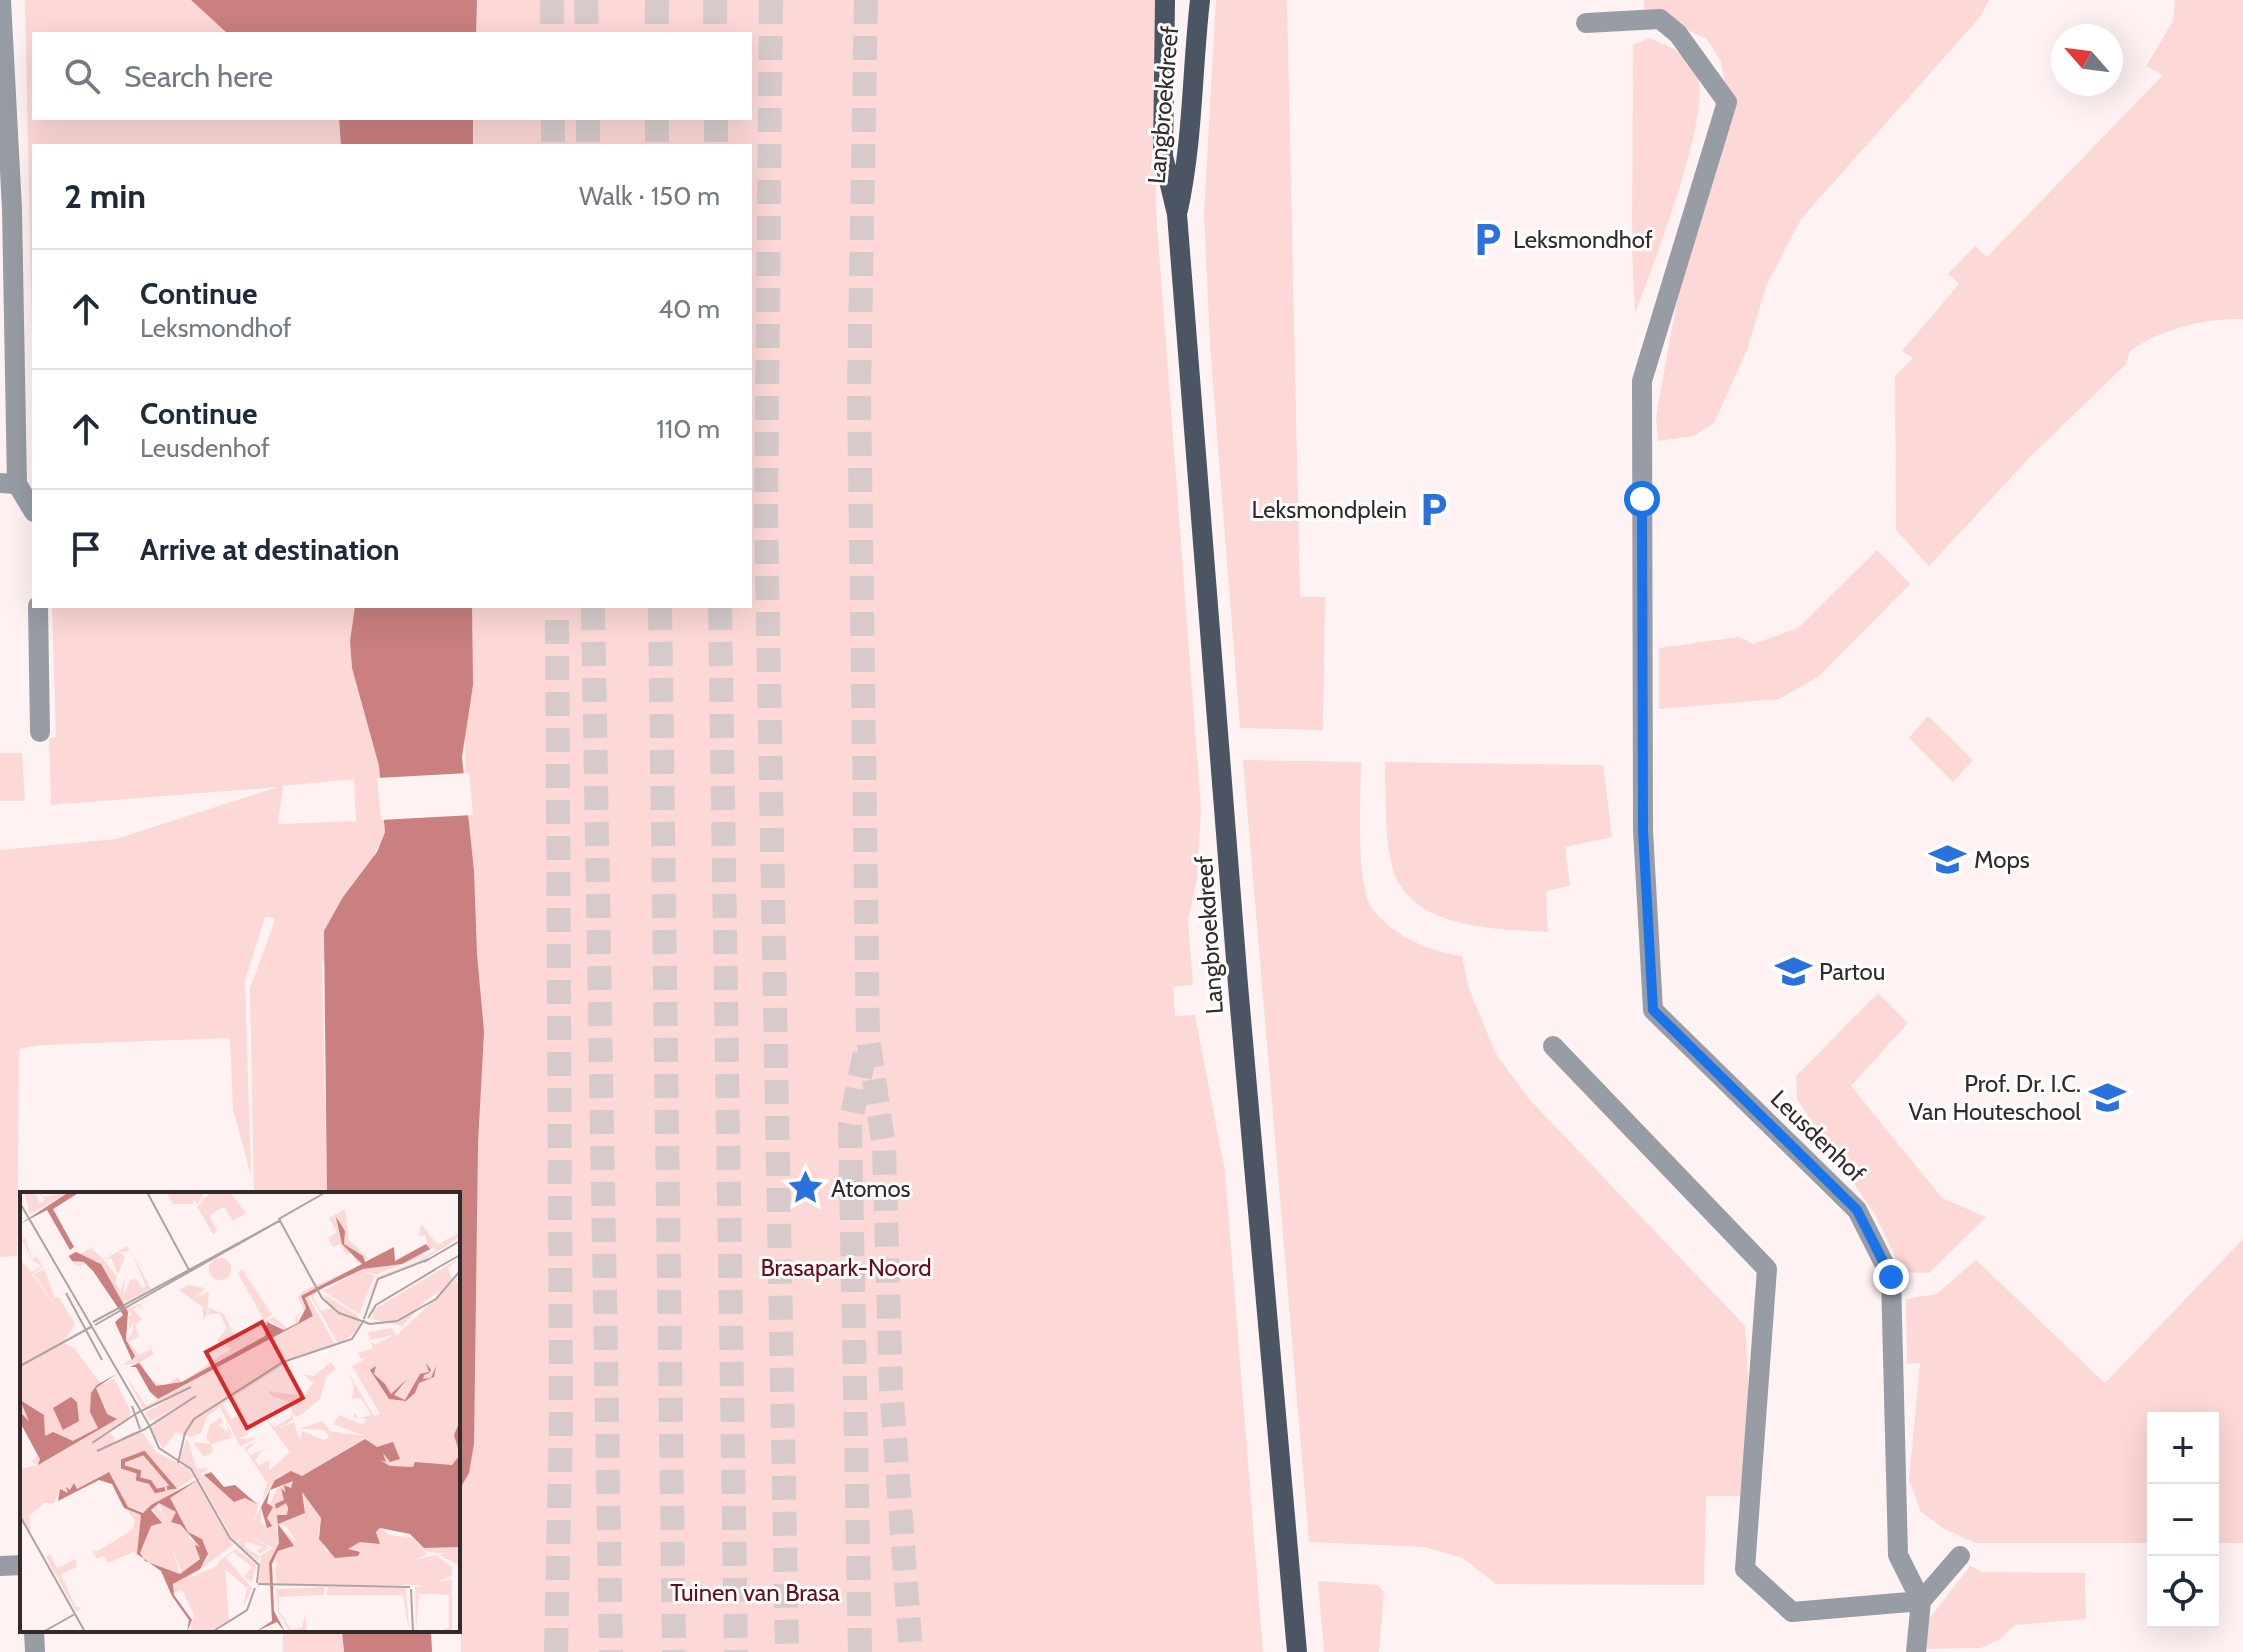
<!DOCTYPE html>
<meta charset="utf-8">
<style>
:root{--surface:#fff;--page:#f6f6f7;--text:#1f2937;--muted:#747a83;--line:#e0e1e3}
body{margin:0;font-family:Cabin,sans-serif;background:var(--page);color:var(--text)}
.controls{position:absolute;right:24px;bottom:24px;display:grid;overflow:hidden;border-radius:0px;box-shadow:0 8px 32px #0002}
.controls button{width:72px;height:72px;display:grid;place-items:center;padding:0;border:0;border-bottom:2px solid var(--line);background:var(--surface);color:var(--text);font:40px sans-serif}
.compass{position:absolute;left:2051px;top:24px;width:72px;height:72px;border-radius:50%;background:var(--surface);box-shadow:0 8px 32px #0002;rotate:298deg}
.stop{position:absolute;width:24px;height:24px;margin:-18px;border:6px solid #1a73e8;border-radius:50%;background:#fff}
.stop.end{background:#1a73e8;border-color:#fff;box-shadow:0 2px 8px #0008}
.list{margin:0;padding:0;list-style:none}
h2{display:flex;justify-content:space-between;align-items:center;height:104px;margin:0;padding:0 32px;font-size:34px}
h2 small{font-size:26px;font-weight:400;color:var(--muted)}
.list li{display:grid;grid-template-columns:52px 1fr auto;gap:24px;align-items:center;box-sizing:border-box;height:120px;padding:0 32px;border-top:2px solid var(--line)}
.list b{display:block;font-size:30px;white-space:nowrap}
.list p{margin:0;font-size:26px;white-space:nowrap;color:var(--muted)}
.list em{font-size:26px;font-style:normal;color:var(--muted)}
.icon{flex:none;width:44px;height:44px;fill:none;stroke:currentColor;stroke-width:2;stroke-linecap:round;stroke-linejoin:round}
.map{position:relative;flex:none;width:2243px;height:1652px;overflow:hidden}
.search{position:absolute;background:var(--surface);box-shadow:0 8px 32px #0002;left:32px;top:32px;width:720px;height:88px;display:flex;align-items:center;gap:20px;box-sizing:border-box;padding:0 28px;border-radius:0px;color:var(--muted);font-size:30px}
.panel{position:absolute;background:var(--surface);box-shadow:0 8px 32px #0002;left:32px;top:144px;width:720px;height:464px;border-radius:0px}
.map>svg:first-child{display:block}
.green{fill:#fcd8d6;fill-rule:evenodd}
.water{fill:#c9807e}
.pier{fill:#fef3f2}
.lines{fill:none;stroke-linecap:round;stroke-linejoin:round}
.highway-tunnel{stroke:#d6cbca;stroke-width:24;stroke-dasharray:24 12;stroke-linecap:butt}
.minor{stroke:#989da5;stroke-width:20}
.major{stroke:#4c5563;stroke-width:20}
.route{stroke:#1a73e8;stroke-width:10}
.labels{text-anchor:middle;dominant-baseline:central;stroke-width:6;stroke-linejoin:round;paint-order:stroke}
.street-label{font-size:24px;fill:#352a2a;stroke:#fff}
.poi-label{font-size:24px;fill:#352a2a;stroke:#fff;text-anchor:start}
.park-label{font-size:24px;fill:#670d19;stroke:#fff}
.inset-river{fill:none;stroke:#c9807e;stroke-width:4}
.inset-road{fill:none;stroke:#aea3a2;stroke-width:2}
.view{fill:#d62828;fill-opacity:0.15;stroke:#d62828;stroke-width:4}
.inset-edge{fill:none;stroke:#352a2a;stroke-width:4}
</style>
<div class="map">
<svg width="2243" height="1652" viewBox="0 0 2243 1652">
<rect width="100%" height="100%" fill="#fef3f2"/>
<path class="green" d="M25,0h166l37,34h-194v84h305l2,28h-307v288z
M466,0h690v211l45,598 -4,70 -9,41 5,65 -20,2 2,29 20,-1 30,157 38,480h-802l4,-903 -6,-143h291v-460h-285v-28h285v-84h-284z
M1216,0h71l13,597h25l-2,133 -83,-2 -30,-383 -6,-132z
M1644,0h345l-9,17 -179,202 -34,65 -20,66 -33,73 -20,13 -36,5 -2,-24 32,-178 40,-140 -7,-37 -14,-23 -63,-30z
M2175,0h68v319c-42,0 -79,9 -113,32l-4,13 -97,94 -100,108 -33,-36 -1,-154 18,-18 -11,-7 57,-67 -11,-10 27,-28 12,11 176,-182 -17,-9 27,-45z
M1649,38c20,8 39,15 48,37 16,39 -46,195 -62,239l-3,-64 1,-205z
M1877,550l33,34 -92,93 -39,22 -120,10v-61l80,-11 14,7 45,-16z
M52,606h303l-5,35 2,27 27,98 6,66 -63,132 5,230h-73l-4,-206 24,-65v-5l-9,-1 -20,64 6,195 -18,-67 -3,-71 -188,7 -23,4 -2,207 -17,1v-407l116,-11 162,-52 -227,18 -2,-67 7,-1zM354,779l2,42 -78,3 5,-38z
M1928,716l45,44 -20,22 -44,-44z
M0,753h22l3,48h-25z
M1243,760l118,2c0,31 -6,123 11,146 19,27 58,44 90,48l7,33 27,65 32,44 217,228 10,170h-49l-2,89 -208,-1 -33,-26 -39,-11 -115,-5z
M1385,762l218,3 9,72 -47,10 5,39 -24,5 2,41c-54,-3 -144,-3 -157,-70 -7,-32 -5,-67 -6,-100z
M1878,993l30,30 -57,63 91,112 44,19 -57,56 -27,-1 -26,-56 -79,-117 -1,-23z
M2243,1239v304h-30v-125h-60v125h-178l-32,-15 -22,-16 -12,-32 11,-117 -13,1 -1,-65 31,-5 39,-34 129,123z
M1970,1566l12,6 103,1 1,46 -71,6 -15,14 -19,9 -56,1 1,-26z
M1318,1581l60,4 6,7 -5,60h-55z
M283,1630h59l2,22h-61z"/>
<path class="water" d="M191,0h286l-1,34h-248z
M339,118h134v28h-132z
M355,606h117l1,79 -11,72 12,114 3,83 7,78 -6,111 -4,301 -5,29 -11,19v-298h-131l-3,-263 19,-34 34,-45 8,-20 -6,-66 -27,-98 -2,-27z
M342,1630h89l1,22h-88z"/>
<path class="pier" d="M469,773l4,42 -92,5 -4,-42z"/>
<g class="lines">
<path class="highway-tunnel" d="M552,0v34
M586,0l1,34
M657,0v34
M715,0v34
M771,0l-5,514 21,1138
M866,0l-7,392 9,646 16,110 7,238 20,266
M553,118v28
M588,118v28
M657,118v28
M716,118v28
M593,606l18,1046
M660,606l14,1046
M720,606l16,1046
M556,1652l5,-236 -4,-810
M860,1652l-10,-527 15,-73"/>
<path class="minor" d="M1,0l11,209 5,275
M1586,23l74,-4 18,15 49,68 -85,279 1,449 10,180 204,200 34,67 7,278 23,46 -5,51
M0,483l17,1 17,28
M38,606l2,126
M1553,1046l214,223 -22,300 47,43 129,-11 39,-45
M0,1566l22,-1
M34,1630l1,22"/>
<path class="major" d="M1165,0l-2,156 14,58 61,771 59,667
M1178,210c15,-69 14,-140 22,-210"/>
</g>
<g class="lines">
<path class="route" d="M1642,499l1,331 10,180 204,200 34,67"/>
</g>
<defs>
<symbol id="parking-bare" viewBox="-9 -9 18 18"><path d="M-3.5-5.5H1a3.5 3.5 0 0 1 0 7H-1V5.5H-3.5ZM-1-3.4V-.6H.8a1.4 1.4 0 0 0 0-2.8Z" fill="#2a71de" stroke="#fff" stroke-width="2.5" paint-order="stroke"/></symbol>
<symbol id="school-bare" viewBox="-9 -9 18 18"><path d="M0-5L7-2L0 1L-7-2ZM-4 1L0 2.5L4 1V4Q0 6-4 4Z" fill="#2a71de" stroke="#fff" stroke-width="2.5" paint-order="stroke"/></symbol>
<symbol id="sight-bare" viewBox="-9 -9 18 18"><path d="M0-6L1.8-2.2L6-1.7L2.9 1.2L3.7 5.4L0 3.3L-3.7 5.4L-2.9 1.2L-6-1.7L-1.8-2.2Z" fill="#2a71de" stroke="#fff" stroke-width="2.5" paint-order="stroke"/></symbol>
</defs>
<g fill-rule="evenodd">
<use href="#parking-bare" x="1462" y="214" width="51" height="51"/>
<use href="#parking-bare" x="1408" y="484" width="51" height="51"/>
<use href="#school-bare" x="1922" y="834" width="51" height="51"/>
<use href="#school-bare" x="1768" y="946" width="51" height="51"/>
<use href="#school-bare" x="2082" y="1072" width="51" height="51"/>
<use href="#sight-bare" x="780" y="1162" width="51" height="51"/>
</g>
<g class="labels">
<g class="street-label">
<text transform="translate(1163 105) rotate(-85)">Langbroekdreef</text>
<text transform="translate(1209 935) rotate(-94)">Langbroekdreef</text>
<text transform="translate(1818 1136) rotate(44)">Leusdenhof</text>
</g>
<g class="poi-label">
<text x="1513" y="239">Leksmondhof</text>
<text x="1407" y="509" text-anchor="end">Leksmondplein</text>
<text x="1974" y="859">Mops</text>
<text x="1819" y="971">Partou</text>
<text x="2081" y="1083" text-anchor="end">Prof. Dr. I.C.<tspan x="2081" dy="28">Van Houteschool</tspan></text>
<text x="831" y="1188">Atomos</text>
</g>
<g class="park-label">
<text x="846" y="1267">Brasapark-Noord</text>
<text x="755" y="1592">Tuinen van Brasa</text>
</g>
</g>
<g transform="translate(20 1192)">
<rect width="440" height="440" fill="#fef3f2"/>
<path d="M4,0h11l5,11 6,-3 -8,-8 7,5 24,-5 -39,22zM146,0h38l-7,14 -2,-7 -2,5h-20zM191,0h19l16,21 -13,8 -9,-14 -15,8 8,16 -4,3 -16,-27zM325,17l4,31 19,18 -11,5 -6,-10 -4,2 -7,-11 -7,3 -5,-9 9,-6 -8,-14zM401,32l17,21 22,-13v5l-32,20 -50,21 -18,39 17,-40 40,-16 19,-11 -2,-3 -20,13 -37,14 -17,-3 15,4 -16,39 -36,-23 40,-22 39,-5 27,-14 -4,-15 -6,1zM5,46l7,21 4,-2 2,1 5,9 -11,7 25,36 -23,-36 10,-5 11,29 4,-1 16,27 -12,19 11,5 24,32 6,4 10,-6 17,34 -3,9 -42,24 25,-12 4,8 -24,14 42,-23 10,1 13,19 32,16 6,9 -49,35 -17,-5 -21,-35 -30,17 -3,-5 -6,9 -8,-4 -6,14h-10l-15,13 2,19 -11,-15v-51l18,-4 -7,-4 7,-5 -18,-33v-163l12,12 10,-6 -10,-6 -10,-20zM107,54l3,5 -11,1 6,5 -7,17 -7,-16 -7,2 13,17 -2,6 6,8 4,-15 -2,20 7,-16 6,-1 6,9 4,-2 -15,-34 20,37 -28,14 -24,-41 -19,-6 -3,-4v12l7,-2 1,2 -8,2 -10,-10 10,-5 3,3 11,-6 13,12zM440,66l-12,10 4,11 -8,10 -19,12 -23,25 -30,-7 1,-9zM189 77a11 11 0 1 1 22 0a11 11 0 1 1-22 0ZM337,75l-57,30 6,11 -9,8 1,7 15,-7 -8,-16 3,-4 28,50 -39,10 -74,48 8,15 8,-3 9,18 -10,5 19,-1 -17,8 -20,-39 -13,9 -6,17 -11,4 -14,-5 -13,17 -12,-18 4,-11 46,-26 -51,27 -5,-8 50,-29 -51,26 -20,-38 22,34 139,-76 -15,-9 -5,14 -13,10 -71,38 -18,5 -13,-6 -11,-19 -16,2 12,-9 -9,-16 6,-6 2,-13 -5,9v-15l4,1 -7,-7 21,-8 -7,4 4,5 -6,-4 -5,4 9,9 -7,6 4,11 -10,6 10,13 11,-5 -2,-7 6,11 -14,8 12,19 13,5 13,-9 3,5 7,-4 43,-29 -14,-9 10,-12 -8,-15 -11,2 1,-7 15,6 14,29 -7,-17 7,11 36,-20 13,11 9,-5 -1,-7 9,-6 -6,-13 5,-6zM222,77l30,46 -8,5 -26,-46zM435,88l5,4v184h-76l-19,-30 -63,38 -23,-1 -17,25 5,-17 -23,-35 14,-8 -11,10 3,5 11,-5 15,-3 -15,4 -6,10 4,4 10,-5v11l21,-19 -23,-31 8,6 16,-10 2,-9v12l-18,10 19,-8 6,19 2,-10 22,9 5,-3 -4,-7 -26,-1 24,-8 7,10 35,5 -32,-12 6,-9 24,10 3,-6 -12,-2v-4l5,5 12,-3 -10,-17 -9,1 2,-14 -8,-16 28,47 6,-2 -28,-48 16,-9 -7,2 -3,-6 15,-5 -3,-7 6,4 17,-10 -23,5 -2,-8 24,-4 4,8zM168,93l17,3 -9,10 13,-7 -2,24 -4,5v-13l-24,-17zM297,99l-4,6 8,14 10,-3 -8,-14 34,21 4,12 -22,18 -29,-50zM311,170l5,7 -6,5 7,-2 -10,3 -7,24 -18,15 -7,3 -5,-15 -18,-6 -4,-5 36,5 12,-18 -4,4 -9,-8 11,2zM201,225l2,6 -5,2 10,7 -1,-8 6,13 -5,-4 4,5 -21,6 2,8 -9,5 -11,-15 18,2 -5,-6 4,-13zM167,246l10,31 12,-1 -8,6 1,3 1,-2 5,-4 -3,6 29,25 11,-4 14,5 -6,20 8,-16v15l8,6 -2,-15 9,-23 16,-11v9l-8,-2v15l-9,4 11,-3 2,13h-11v12l-3,-6 6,19 -11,23 3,22 -13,-1 2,-29 12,-7 -26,-15 22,14 -9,7 -3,-4 7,-3 -18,-5 -2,5 16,9 -2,5 -22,-17 8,-7 -9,6 -37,-65 -18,-19zM177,289l36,64 -46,34 30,-13 2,-5 17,-12 20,15 -4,18 -8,-6 8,-9 -19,-15 -7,6 26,30 -9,20 4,-20 -22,-19 4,52 -21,11h-18l4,-17 -12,-25 -9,3 3,-14 5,-4 4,7 -3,-8 23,-11 3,-7 -9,-18 -11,-6 1,7 10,4 3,13 -20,17 -10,-25 8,26 -35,-13 -5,-8 11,-27 10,-2 -9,-17 4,-3 11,18 -9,-19zM284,300l17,26 -3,16 8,17 25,2 -3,-4 12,-7 20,2 -4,-12 5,-4 8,7 24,3 14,16 -14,6 23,-5 16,12v8l-20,10h-155l-2,-15v18h-1l3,-36 16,-5 -14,-20 18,16 -10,-16 -9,-3 27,-11zM107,318l14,5 -3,41 -4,-4 -26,11 -5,-7 -6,3 -6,-10 5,3 36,-22 3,-9zM397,349l7,7 36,-1v19l-22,-12h11l-21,-2 -7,-4zM30,362l7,14 19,-9 1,8 -16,7 14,32 7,2 -6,3 -30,-54zM432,387v53h-18l15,-4v-33l-14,-1h-16l-3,38 -1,-45zM304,395v8l-45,2v14l12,18 11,-1 3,-14 2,17 24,1 -42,-1 -11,-20 -2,-22zM386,396l3,43 -6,-36h-76l1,-8z" fill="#fcd8d6"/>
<path d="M49,0h11l-27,17 21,38 -4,3 -23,-40 -27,14zM316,25l9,14 -1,13 19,12 2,6 29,-15 1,14 31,-17 4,5 -28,15 -39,5 -38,18 -20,11 8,18 -155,83 -8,-7 -14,-25h-6l9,-4 17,23 26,-4 83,-46 2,-14 17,8 14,-7 8,-15 -5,-12 61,-32 -20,-20zM56,60l25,12 27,48 -2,28 9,16 -3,4 -17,-38 8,-7 -30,-44 -9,-9 -12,-1 -3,-5zM406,171l5,7 -2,3 -5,2 -1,4 8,-1 5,-12 -2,11 -15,6 -4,10 -9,8 -17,-2 -19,-29 6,-4 -2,8 11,10 15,-8 -15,8 6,10 16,-15 -13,16 11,5 15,-26 9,-2zM98,181l-22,15 11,26 10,5 -79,46 2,-6 -20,-37v-10l9,9 -9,-21 24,15 1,21 8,-4 20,9 25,-13 -8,-16 1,-19 6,-8zM51,205l6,5 2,19 -16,9 -10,-22zM440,229v126l-36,1 -14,-14 -30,-6 -4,4 4,12 -20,-2 -12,7 12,3 -2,4 -23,2 -16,-19 2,-21 -19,-26 3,21 -27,11 16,22 -16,5 -6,13 2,47 11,21 -8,-10 -22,10 17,-11 -3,-58 10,-20 -2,-28h10l1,-7 -2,-5 -10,6 -1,-5 9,-4 -3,-12 4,4 -1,-7 7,3 2,-7 -23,9 -3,13 6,4 -6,11 5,8 -5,2 -6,-21 14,-27 16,-9 11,5 63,-37 12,8 16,-5 7,17 -10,3 -7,-9 3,9 -6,-2 10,6 23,1 2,-5 37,3 8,-10 -6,-20zM89,280l19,35 15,6 8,-8 50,-27 -31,20 18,34 14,7 6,15 -8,15 -27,15 1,11 18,25 -5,12 2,-12 -17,-24 -11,-25 -24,-17 4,-39 -17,-7 -12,-24 -13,-4 -41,21 2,-12 8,4 -2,-6 4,3 4,-7 3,6zM139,311l17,9 -5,10 10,3 19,22 -5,-2 5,14 -20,15 -35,-13 -5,-8 11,-27 11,-3 -11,-13zM191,280l13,15 11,-2 22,19 -12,-6 -11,4 -30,-27z" fill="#c9807e" fill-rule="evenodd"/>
<path class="inset-river" d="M145,297l-9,2 -6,-9 -12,-3 1,-7 -16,-5v-6l21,-8 29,34 -6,1"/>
<path class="inset-road" d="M127,0l42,78M306,0l-47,27 43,79 17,15 31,11 27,-3 39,-22 24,-28M0,11l129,222M404,70l36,-21M412,79l28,-16M46,101l36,67M348,126l8,-13 60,-36M344,127l14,-40 51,-20M73,130l188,-102 -186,105M0,174l71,-39M112,214l8,23M129,233l10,23 32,21 39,69 29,27 -2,18M72,251l45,-30 54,-26M77,259l48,-22 51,-33M158,271l7,-30 9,-14 89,-57 69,-23 12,-19M0,324l55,98M238,392l152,3M391,397l2,43M23,440l32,-18 10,18M192,440l35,-22 8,-22"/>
<path class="view" d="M242,130l41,76 -56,30 -41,-76z"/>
<rect width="440" height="440" class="inset-edge"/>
</g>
</svg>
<div class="controls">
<button>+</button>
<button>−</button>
<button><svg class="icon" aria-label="locate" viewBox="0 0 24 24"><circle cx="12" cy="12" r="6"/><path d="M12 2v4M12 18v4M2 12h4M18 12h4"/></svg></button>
</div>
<svg class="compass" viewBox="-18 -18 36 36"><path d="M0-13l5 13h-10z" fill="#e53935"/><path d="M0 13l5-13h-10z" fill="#747a83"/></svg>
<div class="stop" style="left:1642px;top:499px"></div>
<div class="stop end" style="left:1891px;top:1277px"></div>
<div class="search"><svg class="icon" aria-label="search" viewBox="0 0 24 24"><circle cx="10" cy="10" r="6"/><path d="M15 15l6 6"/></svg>Search here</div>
<section class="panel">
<h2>2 min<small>Walk · 150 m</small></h2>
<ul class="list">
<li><svg class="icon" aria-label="ahead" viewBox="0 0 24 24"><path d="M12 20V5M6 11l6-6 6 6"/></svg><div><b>Continue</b><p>Leksmondhof</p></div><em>40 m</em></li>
<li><svg class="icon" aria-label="ahead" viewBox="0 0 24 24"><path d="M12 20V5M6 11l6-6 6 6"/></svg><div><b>Continue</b><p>Leusdenhof</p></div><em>110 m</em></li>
<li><svg class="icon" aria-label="arrive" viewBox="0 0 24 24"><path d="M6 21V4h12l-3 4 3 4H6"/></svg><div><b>Arrive at destination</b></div></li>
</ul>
</section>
</div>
